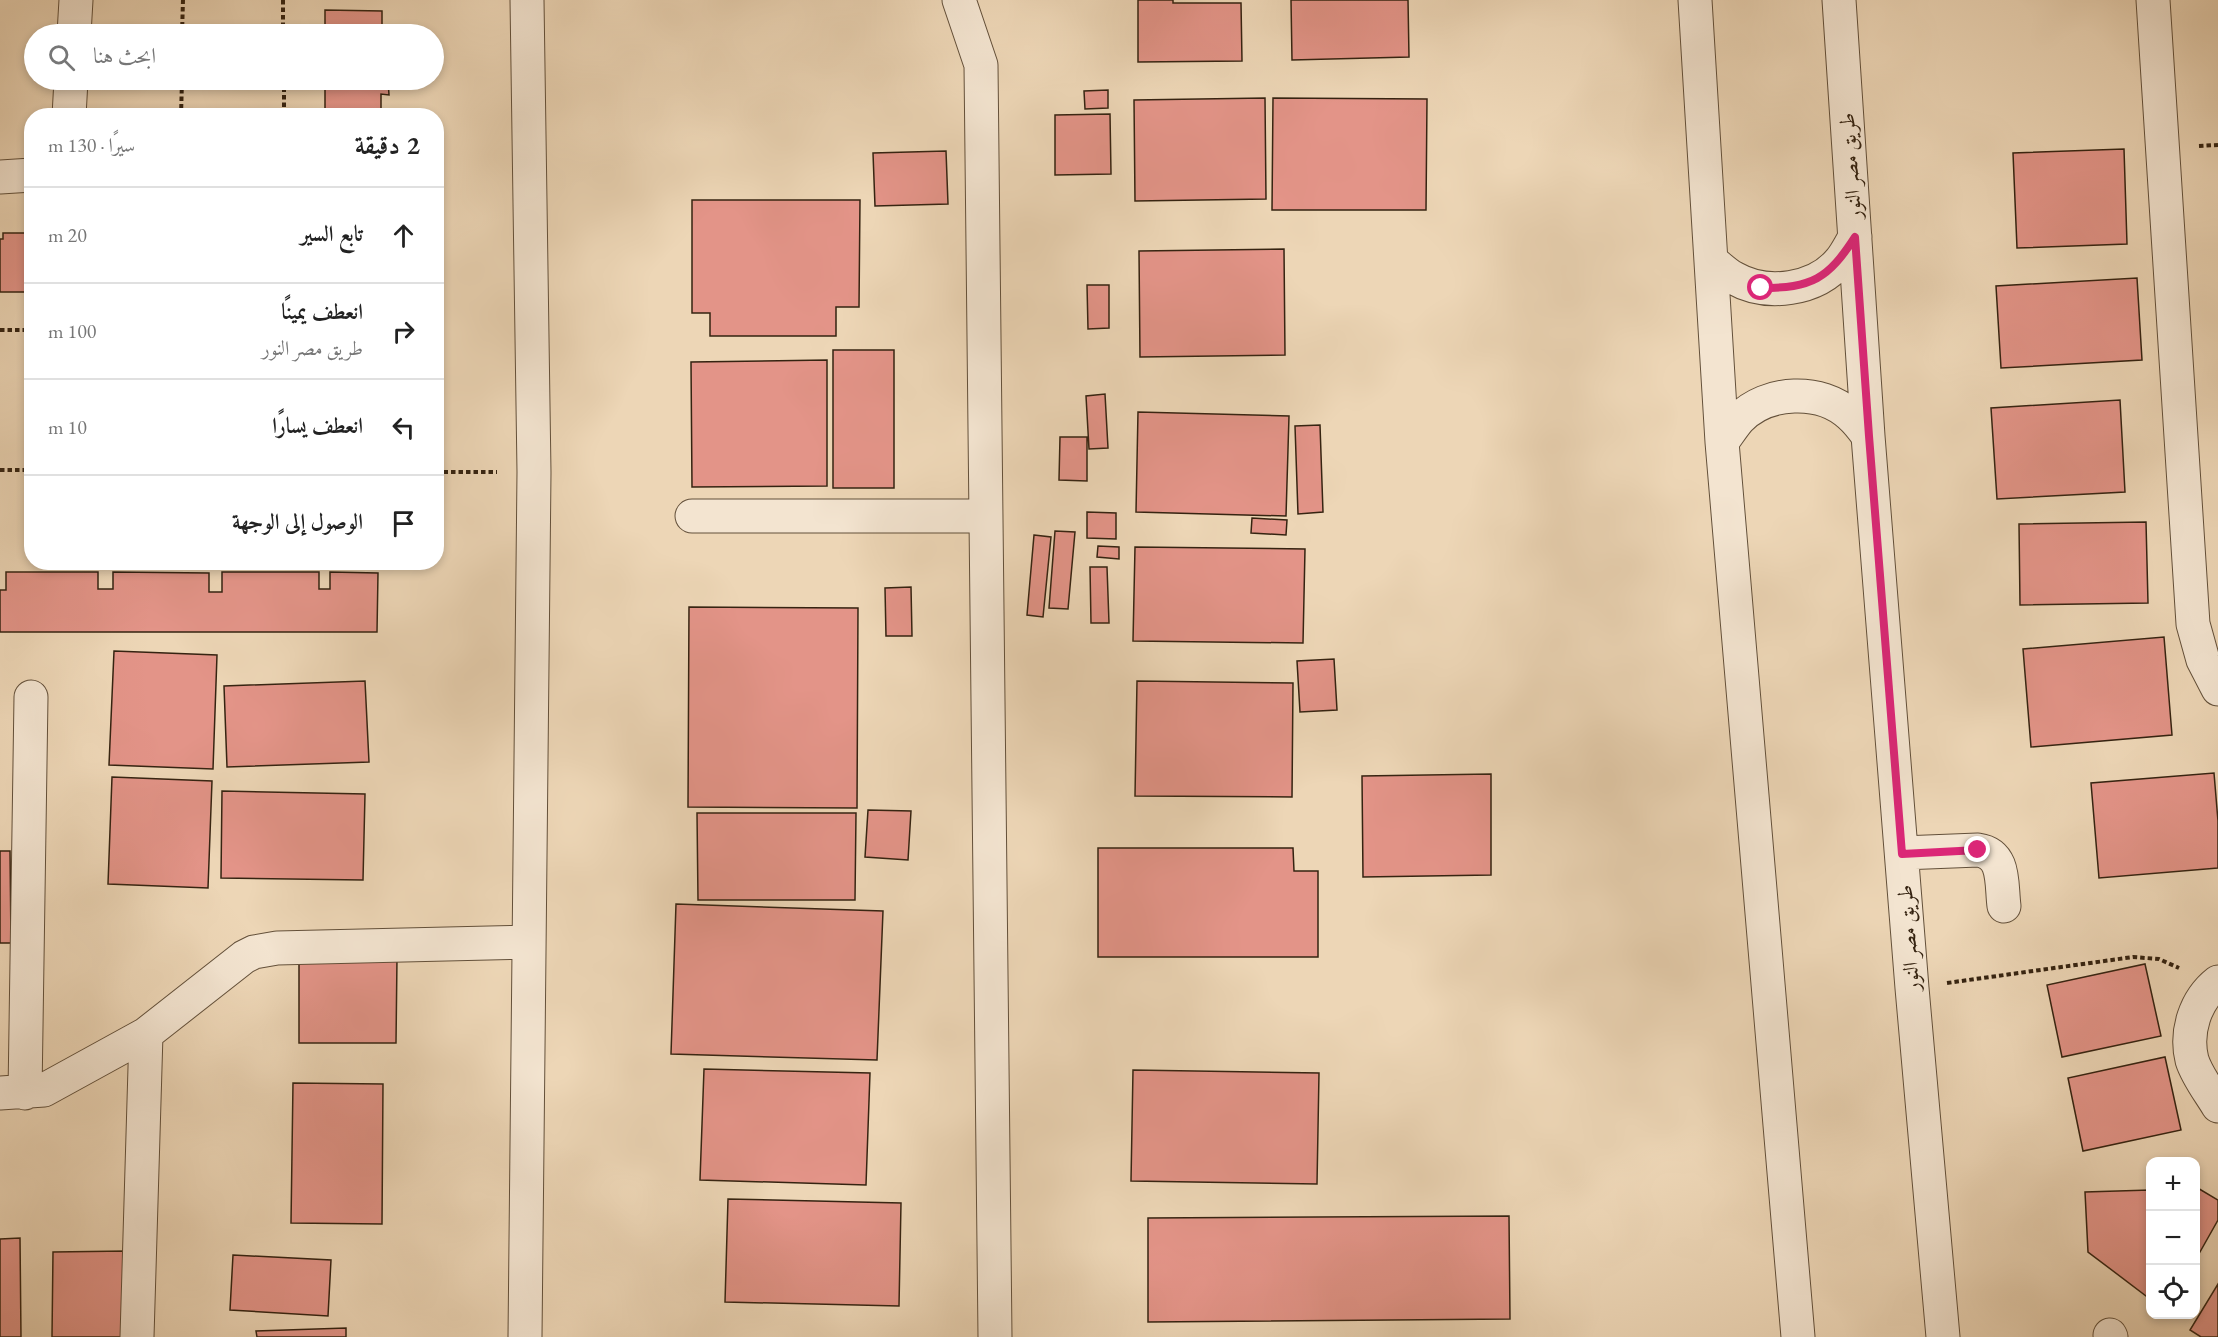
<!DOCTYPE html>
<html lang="ar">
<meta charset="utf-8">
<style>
:root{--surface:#fff;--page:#f6f6f6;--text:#222;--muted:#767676;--line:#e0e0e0}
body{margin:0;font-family:"EB Garamond",Amiri,serif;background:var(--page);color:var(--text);direction:rtl}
.controls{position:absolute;right:18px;bottom:18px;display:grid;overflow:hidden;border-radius:12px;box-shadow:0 3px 9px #0003}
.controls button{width:54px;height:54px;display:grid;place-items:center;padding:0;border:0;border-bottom:2px solid var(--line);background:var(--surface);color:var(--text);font:30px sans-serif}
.stop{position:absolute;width:18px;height:18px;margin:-14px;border:4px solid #db2777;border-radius:50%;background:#fff}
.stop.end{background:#db2777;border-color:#fff;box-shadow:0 2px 6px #0008}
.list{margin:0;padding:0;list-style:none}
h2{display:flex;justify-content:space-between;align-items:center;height:78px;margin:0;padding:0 24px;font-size:26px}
h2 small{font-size:20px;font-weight:400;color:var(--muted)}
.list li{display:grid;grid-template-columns:39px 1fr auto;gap:18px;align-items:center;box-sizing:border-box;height:96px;padding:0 24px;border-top:2px solid var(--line)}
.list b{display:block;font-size:22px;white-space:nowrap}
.list p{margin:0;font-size:20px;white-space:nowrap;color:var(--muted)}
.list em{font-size:20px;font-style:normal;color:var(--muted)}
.icon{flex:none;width:33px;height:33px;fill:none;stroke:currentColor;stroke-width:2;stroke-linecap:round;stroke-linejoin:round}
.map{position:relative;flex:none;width:2218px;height:1337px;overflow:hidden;direction:ltr}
.search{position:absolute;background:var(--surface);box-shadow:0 3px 9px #0003;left:24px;top:24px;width:420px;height:66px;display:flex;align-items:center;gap:15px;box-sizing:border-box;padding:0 21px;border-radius:33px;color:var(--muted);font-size:22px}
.panel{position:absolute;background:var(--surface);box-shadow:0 3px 9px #0003;left:24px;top:108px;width:420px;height:462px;border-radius:24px;direction:rtl}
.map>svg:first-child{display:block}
.building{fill:#e39488;stroke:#352311;stroke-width:1.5}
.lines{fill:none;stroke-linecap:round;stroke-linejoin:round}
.minor-casing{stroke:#63503a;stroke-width:35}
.path{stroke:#352311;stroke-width:4;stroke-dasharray:4.5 3;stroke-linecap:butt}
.minor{stroke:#f3e4d0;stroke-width:33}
.route{stroke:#db2777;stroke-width:8}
.labels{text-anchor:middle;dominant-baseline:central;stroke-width:4.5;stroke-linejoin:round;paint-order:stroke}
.street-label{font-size:21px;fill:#352311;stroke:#f3e4d0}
</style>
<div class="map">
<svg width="2218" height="1337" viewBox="0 0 2218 1337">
<rect width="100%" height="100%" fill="#edd6b6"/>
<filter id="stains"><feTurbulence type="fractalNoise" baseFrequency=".00333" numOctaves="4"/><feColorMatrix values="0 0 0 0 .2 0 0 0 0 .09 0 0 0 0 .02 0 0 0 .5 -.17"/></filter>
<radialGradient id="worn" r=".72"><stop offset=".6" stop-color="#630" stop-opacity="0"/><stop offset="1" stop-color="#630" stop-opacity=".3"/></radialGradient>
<path class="building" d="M1138,0h35v3h68l1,58 -104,1z
M1291,0h117l1,57 -117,3z
M325,10l57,1v23h3h-60z
M325,80h63l1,15 -8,-1v22h-56z
M1108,90v18l-23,1 -1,-18z
M1265,98l1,101 -131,2 -1,-101z
M1273,98l154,1 -1,111h-154z
M1110,114l1,60 -56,1v-60z
M2124,149l3,95 -110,4 -4,-95z
M946,151l2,53 -73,2 -2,-53z
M692,200h168l-1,107h-23v29h-126v-23h-18z
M3,233h24l1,6 4,1v52h-32v-53h3z
M1284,249l1,106 -145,2 -1,-106z
M2137,278l5,82 -141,8 -5,-82z
M1087,285h22v43l-21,1z
M833,350h61v138h-61z
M827,360v126l-135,1 -1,-125z
M1105,394l3,54 -19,1 -3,-53z
M2120,400l5,92 -128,7 -6,-91z
M1138,412l151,4 -3,100 -150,-4z
M1320,425l3,87 -25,2 -3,-88z
M1060,437h27v44l-28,-1z
M1087,512l29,1v26l-29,-1z
M1252,518l35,2 -1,15 -35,-2z
M2146,522l2,81 -128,2 -1,-81z
M1055,531l20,1 -7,77 -19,-1z
M1034,535l17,2 -8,80 -16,-2z
M1098,546l21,1v12l-22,-2z
M1135,547l170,2 -2,94 -170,-2z
M1090,567h17l2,56h-18z
M6,572h92v17h15v-17l96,1v19h13v-20h97v17h11v-17l48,1 -1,59h-377v-42h6z
M911,587l1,49h-26l-1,-48z
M689,607l169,1 -1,200 -169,-1z
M2164,637l8,98 -141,12 -8,-98z
M114,651l103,4 -4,114 -104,-4z
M1334,659l3,51 -37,2 -3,-51z
M365,681l4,81 -142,5 -3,-81z
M1137,681l156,2 -1,114 -157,-1z
M2214,773l4,48v47l-119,10 -8,-95z
M1491,774v101l-128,2 -1,-101z
M112,777l100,4 -4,107 -100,-4z
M222,791l143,3 -2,86 -142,-2z
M868,810l43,1 -3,49 -43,-3z
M697,813h159l-1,87h-157z
M1098,848h195l1,23h24v86h-220z
M0,851h10l1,92h-11z
M676,904l207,7 -6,149 -206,-6z
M299,957l98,1 -1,85h-97z
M2145,964l16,72 -99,21 -15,-72z
M2165,1057l16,73 -98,21 -15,-73z
M704,1069l166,4 -4,112 -166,-5z
M1133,1070l186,3 -2,111 -186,-3z
M293,1083l90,1 -1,140 -91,-1z
M2196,1187l22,13v20l-22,39z
M2150,1190v109l-62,-47 -3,-60z
M728,1199l173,4 -2,103 -174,-4z
M1509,1216l1,103 -362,3v-104z
M20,1238l1,99h-21v-98z
M127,1251v86h-75l1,-85z
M233,1255l98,5 -3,56 -98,-6z
M2218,1284v53h-17l-11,-7z
M346,1328v9h-89l-1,-6z"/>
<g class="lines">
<defs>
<path id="minor" d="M959,0l22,65 14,1272
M1695,0l27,442 76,895
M1839,0l29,436 44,552 31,349
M2153,0l40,624 10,36 15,29
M74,34l2,-34
M69,116l2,-36
M0,177l32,-2
M1712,261c7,6 14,13 22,17 33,19 82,12 106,-17 6,-7 10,-16 15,-24
M1722,442c6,-8 11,-16 17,-23 28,-29 82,-31 111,-4 7,6 13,14 18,21
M692,516h294
M1902,853l76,-3c28,4 23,34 26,56
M2218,982c-23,18 -33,50 -26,78 5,16 17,31 26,46
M0,1093l44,-3 102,-56 98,-77 10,-5 23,-4 252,-6
M25,1093l6,-396
M2110,1335l1,2
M137,1337l9,-303
M525,1337l9,-865 -7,-472"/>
</defs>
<use href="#minor" class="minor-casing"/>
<path class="path" d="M283,0v34
M182,34l1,-34
M284,80v36
M181,116l1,-36
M2199,146l19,-1
M0,330h32
M0,470h32
M436,472h61
M1947,983l186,-26 26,2 20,9"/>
<use href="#minor" class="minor"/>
</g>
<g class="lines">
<path class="route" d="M1761,288c51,0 67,-9 94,-51l14,199 33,418 76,-4"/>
</g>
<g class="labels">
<g class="street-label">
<text transform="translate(1850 166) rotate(-94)">طريق مصر النور</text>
<text transform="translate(1908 938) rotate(-94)">طريق مصر النور</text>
</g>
</g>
<rect width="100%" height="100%" filter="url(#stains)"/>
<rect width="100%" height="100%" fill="url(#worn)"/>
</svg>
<div class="controls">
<button>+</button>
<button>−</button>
<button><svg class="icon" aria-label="locate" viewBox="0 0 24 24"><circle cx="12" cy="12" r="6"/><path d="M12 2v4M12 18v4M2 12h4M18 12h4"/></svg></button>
</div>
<div class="stop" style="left:1761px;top:288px"></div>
<div class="stop end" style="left:1978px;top:850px"></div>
<div class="search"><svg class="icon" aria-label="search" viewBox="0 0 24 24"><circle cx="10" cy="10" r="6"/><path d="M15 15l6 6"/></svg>ابحث هنا</div>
<section class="panel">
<h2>2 دقيقة<small>سيرًا · 130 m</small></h2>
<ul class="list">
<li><svg class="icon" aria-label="ahead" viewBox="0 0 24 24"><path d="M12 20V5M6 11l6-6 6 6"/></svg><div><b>تابع السير</b></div><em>20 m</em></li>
<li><svg class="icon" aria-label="right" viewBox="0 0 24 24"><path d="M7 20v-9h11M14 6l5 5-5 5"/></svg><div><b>انعطف يمينًا</b><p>طريق مصر النور</p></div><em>100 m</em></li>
<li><svg class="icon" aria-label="left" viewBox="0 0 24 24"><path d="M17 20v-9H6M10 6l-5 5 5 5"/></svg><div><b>انعطف يسارًا</b></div><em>10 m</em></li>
<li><svg class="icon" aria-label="arrive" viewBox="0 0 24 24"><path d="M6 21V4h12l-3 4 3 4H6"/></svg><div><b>الوصول إلى الوجهة</b></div></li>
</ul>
</section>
</div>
